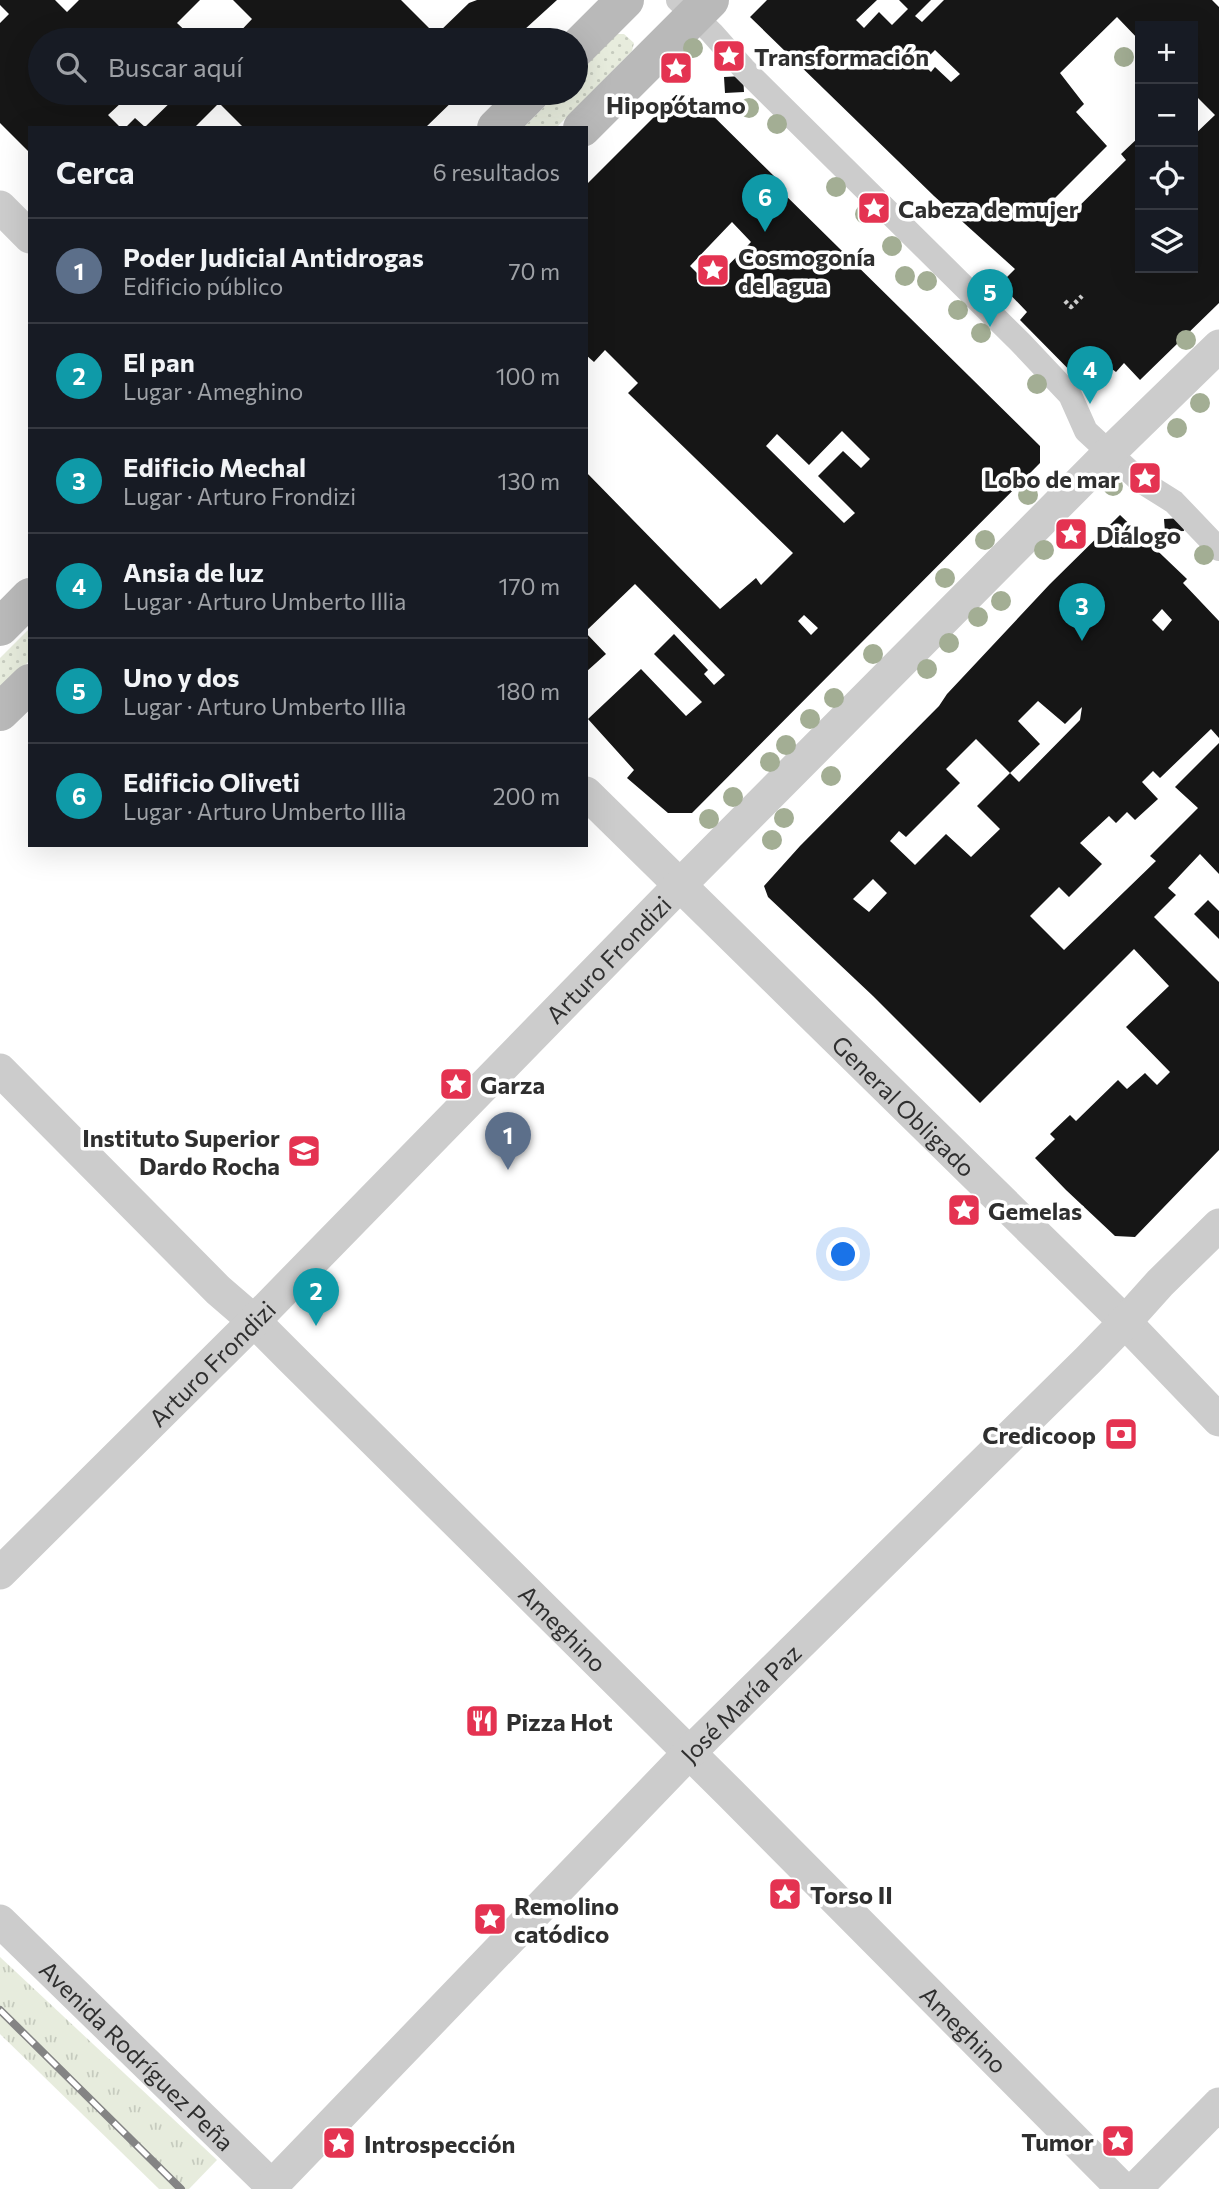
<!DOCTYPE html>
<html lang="es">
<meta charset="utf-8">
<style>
:root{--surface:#171b24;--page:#20242c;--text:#f1f3f6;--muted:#9ea1a6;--line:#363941;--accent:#1a73e8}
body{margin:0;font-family:Commissioner,sans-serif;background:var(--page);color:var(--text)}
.controls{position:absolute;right:21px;top:21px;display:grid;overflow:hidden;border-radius:0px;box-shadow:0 7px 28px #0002}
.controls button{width:63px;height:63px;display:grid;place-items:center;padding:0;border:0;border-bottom:2px solid var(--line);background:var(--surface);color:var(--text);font:35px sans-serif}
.you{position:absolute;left:844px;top:1255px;width:24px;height:24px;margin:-18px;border:5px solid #fff;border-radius:50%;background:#1a73e8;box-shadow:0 0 0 10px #1a73e833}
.badge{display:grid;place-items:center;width:46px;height:46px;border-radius:50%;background:var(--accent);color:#fff;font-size:23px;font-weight:700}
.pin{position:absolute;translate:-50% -58px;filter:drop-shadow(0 2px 4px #0008)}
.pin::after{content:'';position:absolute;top:37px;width:24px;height:21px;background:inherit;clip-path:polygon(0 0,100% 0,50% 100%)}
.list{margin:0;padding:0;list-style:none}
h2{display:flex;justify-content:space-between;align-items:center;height:91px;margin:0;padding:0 28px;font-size:30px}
h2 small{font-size:23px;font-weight:400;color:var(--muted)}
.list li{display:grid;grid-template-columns:46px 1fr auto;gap:21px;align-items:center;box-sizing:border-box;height:105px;padding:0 28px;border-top:2px solid var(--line)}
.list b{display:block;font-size:26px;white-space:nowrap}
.list p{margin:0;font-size:23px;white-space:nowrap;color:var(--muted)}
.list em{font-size:23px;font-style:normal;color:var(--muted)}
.icon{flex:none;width:38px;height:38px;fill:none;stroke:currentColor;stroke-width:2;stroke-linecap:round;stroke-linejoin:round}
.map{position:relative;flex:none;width:1219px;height:2189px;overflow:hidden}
.search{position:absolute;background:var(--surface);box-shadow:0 7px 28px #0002;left:28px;top:28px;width:560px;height:77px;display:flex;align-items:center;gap:18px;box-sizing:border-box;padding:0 24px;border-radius:38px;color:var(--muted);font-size:26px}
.panel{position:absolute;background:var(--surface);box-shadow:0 7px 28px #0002;left:28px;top:126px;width:560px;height:721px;border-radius:0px}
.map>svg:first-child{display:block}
.grass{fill:url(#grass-tufts)}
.park{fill:url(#park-dots)}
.building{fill:#161616;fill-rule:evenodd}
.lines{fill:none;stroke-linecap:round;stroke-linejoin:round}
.path{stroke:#ccc;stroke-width:4.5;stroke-dasharray:3.5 3.5;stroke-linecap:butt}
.pedestrian{stroke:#ccc;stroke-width:24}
.minor{stroke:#ccc;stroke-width:33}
.secondary{stroke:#b9b9b9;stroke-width:38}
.rail-casing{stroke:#848484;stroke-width:8}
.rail{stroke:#fff;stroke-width:5;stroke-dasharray:16;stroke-linecap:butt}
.tree{fill:#a3ae94}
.labels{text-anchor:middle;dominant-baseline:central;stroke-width:7;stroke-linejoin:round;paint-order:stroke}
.poi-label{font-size:24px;font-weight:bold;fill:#2f2f2f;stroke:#fff;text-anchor:start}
.street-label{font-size:24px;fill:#2f2f2f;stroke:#fff}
</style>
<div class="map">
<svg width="1219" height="2189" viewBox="0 0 1219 2189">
<defs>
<pattern id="grass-tufts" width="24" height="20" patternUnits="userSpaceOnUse" patternTransform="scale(1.75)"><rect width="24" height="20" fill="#e7ecdd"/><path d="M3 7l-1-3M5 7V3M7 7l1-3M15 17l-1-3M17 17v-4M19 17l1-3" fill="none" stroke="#c6cbbe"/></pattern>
<pattern id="park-dots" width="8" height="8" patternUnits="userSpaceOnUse" patternTransform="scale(1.75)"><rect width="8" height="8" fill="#e7ecdd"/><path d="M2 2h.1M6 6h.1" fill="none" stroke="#c6cbbe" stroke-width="1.8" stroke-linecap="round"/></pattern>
</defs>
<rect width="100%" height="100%" fill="#fff"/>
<path class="grass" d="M0,1957l217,203 -28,29h-30l-159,-155z"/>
<path class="park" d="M616,34h8l10,9 -2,8 -76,77h-33l35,-35h18v-19z
M30,628v32l-30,31v-33z"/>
<path class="building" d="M0,0h55l12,12 12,-12h121l-23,23 18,17h-155v53h73l9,9 -14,13 13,13h-91v25l-30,-30v-100l9,-9 -9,-9z
M233,0h168l35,35 33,-32 8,-3h80l-44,40h-281l20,-21z
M767,0h110l-21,20 8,8 15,-16 13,13 16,-16 -9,-9h32l-16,16 7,6 22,-22h268l7,7v296l-79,77 -16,-17 -8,9 -4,-3 -22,22 -70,-71 7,-8 -27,-28 15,-15 -81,-73 -184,-179zM1117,17l23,24v-15h53v67l22,22 -22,21v132h-53v-132l-19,18 5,6 -60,59 -17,-15 58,-58 -31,-34 8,-8 -24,-31zM935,50l25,24 -9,8 -16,-15 -4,5 -9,-9z
M743,76l1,16 -19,1 -1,-16z
M136,93h20l-10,10z
M180,93h281l-36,35h-181l-25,-25 -25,25h-69l10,-10 10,9z
M676,95h16l84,83 -4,4 268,264v17l-348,350h-24l-41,-35 7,-8 -46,-51 53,-50 45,47 16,-14 -48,-48 20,-20 34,36 -4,4 10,11 11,-10 -90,-91 -49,47v-159l134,137 36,-31 5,7 32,-32 -165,-160 10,-10 -33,-33 -11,12 -8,-7v-170zM732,222l19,20 -42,43 -19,-19zM842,431l28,28 -9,9 -18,-17 -25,25 37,37 -11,10 -78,-77 11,-12 32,31zM804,615l14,13 -7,7 -13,-14z
M1120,515l67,64 -4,4 36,38v117l-8,-9 -51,49 -7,-7 -11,11 16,17 -23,21 -8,-8 -11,11 -7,-7 -29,27 22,21 -33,33 -10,-10 -29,29 34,34 92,-89 -6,-5 48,-48 -23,-21 44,-44v131l-19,-20 -32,34 8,7 -22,22 65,65v168l-84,87 -20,-1 -49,-46 -31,-32 20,-19 -5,-5 20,-19 6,6 42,-41 9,9 18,-16 12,12 13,-13 -44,-45 43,-41 -35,-37 -154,154 -107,-107 -105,-99 -4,-11 36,-40 139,-140 8,-12 103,-110zM1162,609l10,11 -9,11 -11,-11zM1038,701l27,23 17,-17 -2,13 -61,62 -9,-9 -33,33 23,23 -29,28 -25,-23 -31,31 -25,-24 9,-10 7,6 54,-54 -14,-14 30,-30 34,34 30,-29 -22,-23zM873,879l14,14 -18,19 -16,-13z
M1183,518l1,13 -19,1 -1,-13z
M586,633l20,21 -20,18z
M1208,900l11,11v28l-25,-25z"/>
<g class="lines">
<path class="path" d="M1065,301l6,6 11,-11"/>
<path class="pedestrian" d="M678,0l34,33 32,36 276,273 50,53 16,36 53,49 35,22 45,47"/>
<g class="minor">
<path d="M0,207l30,30"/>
<path id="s1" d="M586,793l539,529 94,98"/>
<path id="s2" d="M0,1070l218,220 36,31 36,36 439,435 394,397"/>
<path id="s3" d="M0,1573l254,-252 426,-436 429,-432 110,-107"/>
<path id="s4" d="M0,1921l275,268"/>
<path id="s5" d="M269,2189l420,-436 399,-393 37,-38 35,-39 59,-58"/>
<path d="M1135,2189l84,-85"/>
</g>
<path class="secondary" d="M576,49l49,-49
M496,128l35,-35
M582,128l128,-128
M0,627l30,-30
M0,712l30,-29"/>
<defs>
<path id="rail" d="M0,2010l181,179"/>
</defs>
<use href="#rail" class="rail-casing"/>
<use href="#rail" class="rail"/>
</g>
<g class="tree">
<circle cx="693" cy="48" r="10"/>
<circle cx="1124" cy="57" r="10"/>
<circle cx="749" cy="108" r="10"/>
<circle cx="777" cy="124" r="10"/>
<circle cx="836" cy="187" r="10"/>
<circle cx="865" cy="214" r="10"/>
<circle cx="892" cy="246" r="10"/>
<circle cx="905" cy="276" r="10"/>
<circle cx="927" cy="281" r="10"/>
<circle cx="958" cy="310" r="10"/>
<circle cx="981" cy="333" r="10"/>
<circle cx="1186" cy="340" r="10"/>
<circle cx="1037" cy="384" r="10"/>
<circle cx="1200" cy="403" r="10"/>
<circle cx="1177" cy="428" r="10"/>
<circle cx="1113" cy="486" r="10"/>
<circle cx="1028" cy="495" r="10"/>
<circle cx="985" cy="540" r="10"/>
<circle cx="1044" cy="550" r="10"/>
<circle cx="1204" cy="555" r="10"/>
<circle cx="945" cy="578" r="10"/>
<circle cx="1001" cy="601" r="10"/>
<circle cx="978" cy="617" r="10"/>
<circle cx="949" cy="643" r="10"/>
<circle cx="873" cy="654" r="10"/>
<circle cx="927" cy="669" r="10"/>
<circle cx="834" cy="698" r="10"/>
<circle cx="810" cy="719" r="10"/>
<circle cx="786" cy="745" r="10"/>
<circle cx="770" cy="762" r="10"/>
<circle cx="831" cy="776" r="10"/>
<circle cx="733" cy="797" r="10"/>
<circle cx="784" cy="818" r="10"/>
<circle cx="709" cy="819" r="10"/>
<circle cx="772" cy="840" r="10"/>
</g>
<defs>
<symbol id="sight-square" viewBox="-11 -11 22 22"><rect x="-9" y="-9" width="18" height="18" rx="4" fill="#e43351" stroke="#fff"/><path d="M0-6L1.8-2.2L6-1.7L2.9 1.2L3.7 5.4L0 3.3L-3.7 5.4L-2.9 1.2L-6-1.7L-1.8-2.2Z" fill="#fff"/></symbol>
<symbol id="university-square" viewBox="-11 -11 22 22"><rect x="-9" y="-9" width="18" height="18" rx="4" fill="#e43351" stroke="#fff"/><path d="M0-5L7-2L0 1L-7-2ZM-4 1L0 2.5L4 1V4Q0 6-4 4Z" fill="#fff"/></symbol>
<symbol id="bank-square" viewBox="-11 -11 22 22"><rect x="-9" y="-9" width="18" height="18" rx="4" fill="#e43351" stroke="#fff"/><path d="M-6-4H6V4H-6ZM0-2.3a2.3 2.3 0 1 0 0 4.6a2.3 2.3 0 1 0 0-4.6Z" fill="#fff"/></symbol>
<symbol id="restaurant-square" viewBox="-11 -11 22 22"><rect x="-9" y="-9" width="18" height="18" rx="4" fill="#e43351" stroke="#fff"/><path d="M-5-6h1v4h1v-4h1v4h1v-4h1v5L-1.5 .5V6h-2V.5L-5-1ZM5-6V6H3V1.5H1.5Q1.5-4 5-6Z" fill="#fff"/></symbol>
</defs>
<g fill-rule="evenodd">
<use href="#sight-square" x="710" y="37" width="38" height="38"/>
<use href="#sight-square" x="657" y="49" width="38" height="38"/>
<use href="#sight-square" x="855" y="189" width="38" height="38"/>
<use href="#sight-square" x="694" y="251" width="38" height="38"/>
<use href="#sight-square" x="1126" y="459" width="38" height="38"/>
<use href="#sight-square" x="1052" y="515" width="38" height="38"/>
<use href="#sight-square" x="437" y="1065" width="38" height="38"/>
<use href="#university-square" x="285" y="1132" width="38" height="38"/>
<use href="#sight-square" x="945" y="1191" width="38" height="38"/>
<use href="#bank-square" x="1102" y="1415" width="38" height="38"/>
<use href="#restaurant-square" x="463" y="1702" width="38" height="38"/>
<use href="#sight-square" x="766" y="1875" width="38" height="38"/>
<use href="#sight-square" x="471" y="1900" width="38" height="38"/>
<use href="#sight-square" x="1099" y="2122" width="38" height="38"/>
<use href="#sight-square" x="320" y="2124" width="38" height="38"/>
</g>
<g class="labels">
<g class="poi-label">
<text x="754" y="56">Transformación</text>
<text x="676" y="104" text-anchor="middle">Hipopótamo</text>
<text x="898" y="208">Cabeza de mujer</text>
<text x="738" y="256">Cosmogonía<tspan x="738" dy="28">del agua</tspan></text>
<text x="1120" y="478" text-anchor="end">Lobo de mar</text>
<text x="1096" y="534">Diálogo</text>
<text x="480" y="1084">Garza</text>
<text x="280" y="1137" text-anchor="end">Instituto Superior<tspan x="280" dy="28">Dardo Rocha</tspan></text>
<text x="988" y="1210">Gemelas</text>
<text x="1096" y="1434" text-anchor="end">Credicoop</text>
<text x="506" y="1721">Pizza Hot</text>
<text x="810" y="1894">Torso II</text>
<text x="514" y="1905">Remolino<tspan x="514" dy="28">catódico</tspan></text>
<text x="1094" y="2141" text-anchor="end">Tumor</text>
<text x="364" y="2143">Introspección</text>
</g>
<g class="street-label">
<text stroke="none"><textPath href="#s3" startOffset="864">Arturo Frondizi</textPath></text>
<text stroke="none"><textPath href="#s1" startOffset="446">General Obligado</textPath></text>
<text stroke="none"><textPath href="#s3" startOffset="298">Arturo Frondizi</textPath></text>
<text stroke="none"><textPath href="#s2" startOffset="793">Ameghino</textPath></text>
<text stroke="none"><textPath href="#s5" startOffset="677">José María Paz</textPath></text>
<text stroke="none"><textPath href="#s2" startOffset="1360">Ameghino</textPath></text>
<text stroke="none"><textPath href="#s4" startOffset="192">Avenida Rodríguez Peña</textPath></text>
</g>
</g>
</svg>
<div class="controls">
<button>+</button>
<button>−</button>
<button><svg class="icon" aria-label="locate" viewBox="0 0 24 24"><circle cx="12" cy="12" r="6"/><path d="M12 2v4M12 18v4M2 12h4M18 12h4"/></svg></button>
<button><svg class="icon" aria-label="layers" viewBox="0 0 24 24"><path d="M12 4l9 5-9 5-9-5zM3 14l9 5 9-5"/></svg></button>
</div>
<div class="you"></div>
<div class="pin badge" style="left:508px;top:1170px;background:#5c6f8a">1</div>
<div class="pin badge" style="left:316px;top:1326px;background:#0f9aa8">2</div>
<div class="pin badge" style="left:1082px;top:641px;background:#0f9aa8">3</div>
<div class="pin badge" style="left:1090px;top:404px;background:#0f9aa8">4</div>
<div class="pin badge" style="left:990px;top:327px;background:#0f9aa8">5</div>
<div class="pin badge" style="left:765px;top:232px;background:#0f9aa8">6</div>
<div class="search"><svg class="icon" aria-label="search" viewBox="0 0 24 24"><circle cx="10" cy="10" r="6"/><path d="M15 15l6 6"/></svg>Buscar aquí</div>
<section class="panel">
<h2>Cerca<small>6 resultados</small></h2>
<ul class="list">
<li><span class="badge" style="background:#5c6f8a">1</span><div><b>Poder Judicial Antidrogas</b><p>Edificio público</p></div><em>70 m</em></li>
<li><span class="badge" style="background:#0f9aa8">2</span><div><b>El pan</b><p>Lugar · Ameghino</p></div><em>100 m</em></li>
<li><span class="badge" style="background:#0f9aa8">3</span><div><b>Edificio Mechal</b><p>Lugar · Arturo Frondizi</p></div><em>130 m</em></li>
<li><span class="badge" style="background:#0f9aa8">4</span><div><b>Ansia de luz</b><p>Lugar · Arturo Umberto Illia</p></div><em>170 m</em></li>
<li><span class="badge" style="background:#0f9aa8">5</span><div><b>Uno y dos</b><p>Lugar · Arturo Umberto Illia</p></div><em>180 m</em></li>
<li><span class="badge" style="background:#0f9aa8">6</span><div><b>Edificio Oliveti</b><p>Lugar · Arturo Umberto Illia</p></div><em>200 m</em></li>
</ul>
</section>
</div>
